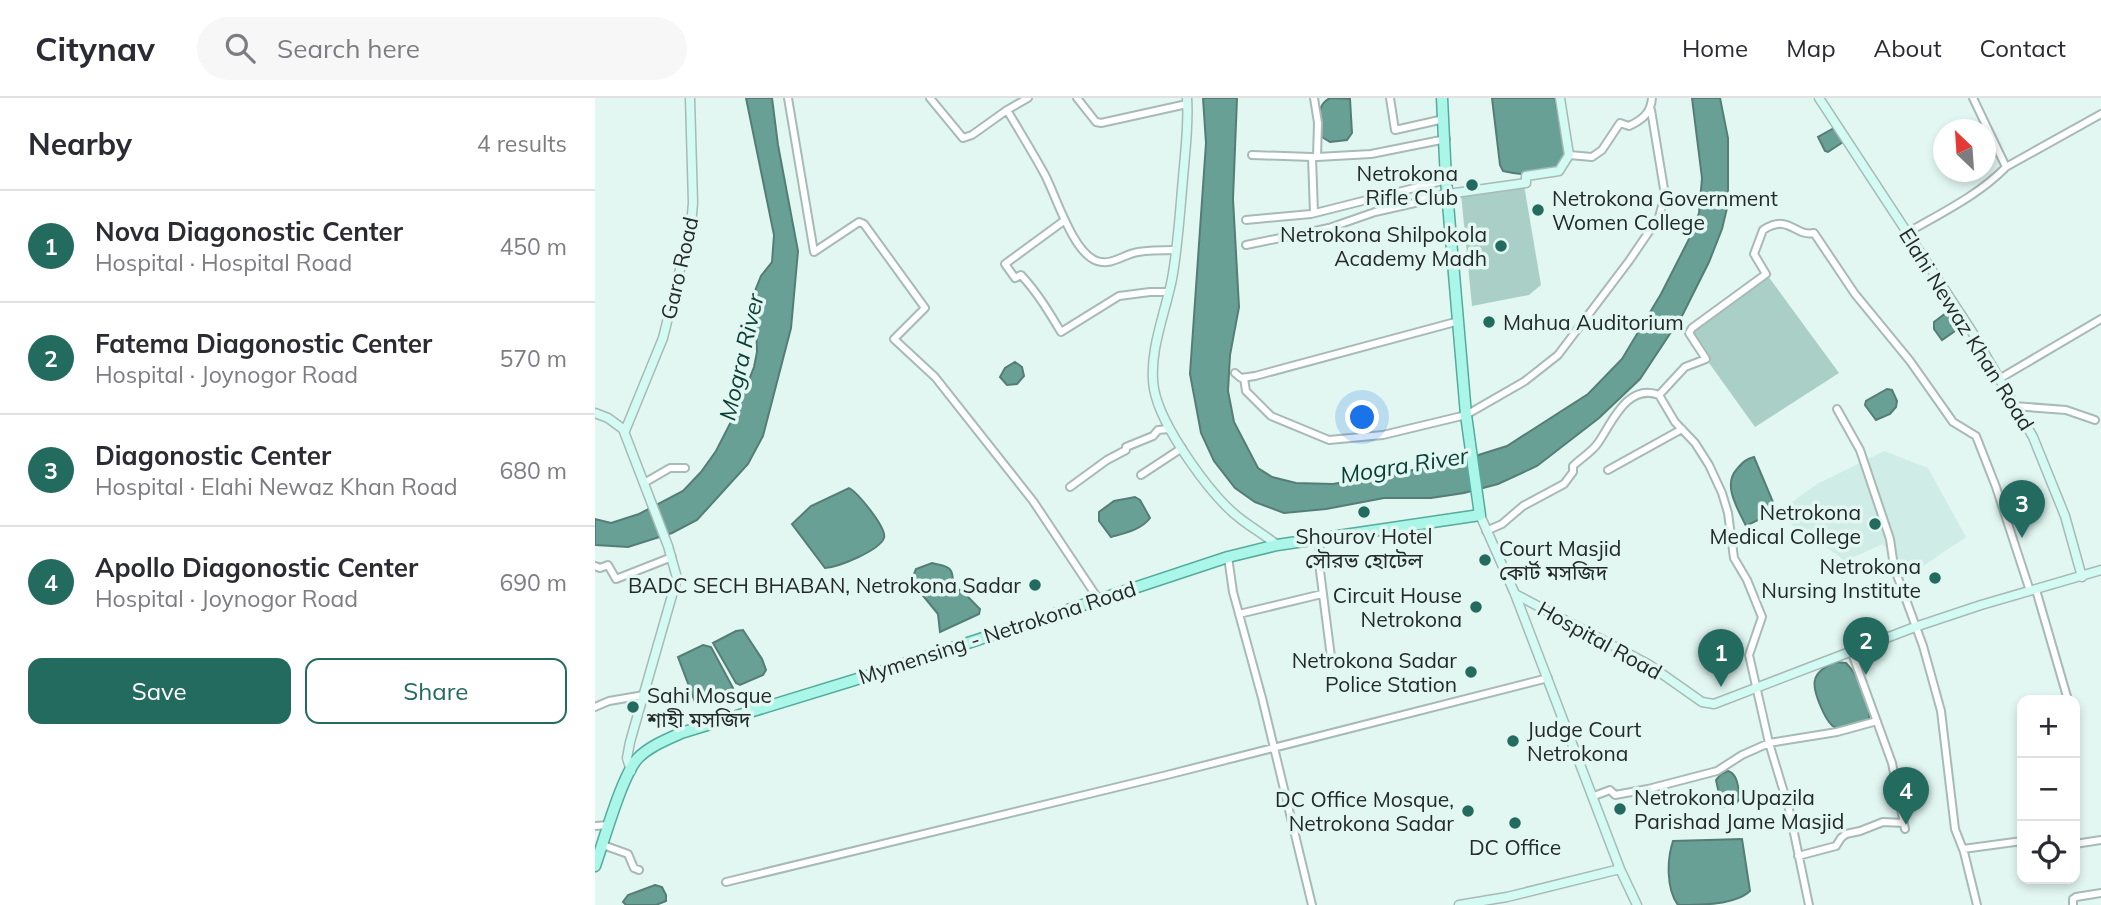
<!DOCTYPE html>
<meta charset="utf-8">
<style>
:root{--surface:#fff;--page:#f7f7f7;--text:#2b2b33;--muted:#7c7c81;--line:#e1e1e2;--accent:#236a5f}
body{margin:0;font-family:Mulish,"Noto Sans Bengali",sans-serif;background:var(--page);color:var(--text)}
.controls{position:absolute;right:21px;bottom:21px;display:grid;overflow:hidden;border-radius:14px;box-shadow:0 4px 10px #0003}
.controls button{width:63px;height:63px;display:grid;place-items:center;padding:0;border:0;border-bottom:2px solid var(--line);background:var(--surface);color:var(--text);font:35px sans-serif}
.compass{position:absolute;left:1338px;top:21px;width:63px;height:63px;border-radius:50%;background:var(--surface);box-shadow:0 4px 10px #0003;rotate:335deg}
.you{position:absolute;left:768px;top:320px;width:24px;height:24px;margin:-18px;border:5px solid #fff;border-radius:50%;background:#1a73e8;box-shadow:0 0 0 10px #1a73e833}
.badge{display:grid;place-items:center;width:46px;height:46px;border-radius:50%;background:var(--accent);color:#fff;font-size:23px;font-weight:700}
.pin{position:absolute;translate:-50% -58px;filter:drop-shadow(0 2px 4px #0008)}
.pin::after{content:'';position:absolute;top:37px;width:24px;height:21px;background:inherit;clip-path:polygon(0 0,100% 0,50% 100%)}
.list{margin:0;padding:0;list-style:none}
h2{display:flex;justify-content:space-between;align-items:center;height:91px;margin:0;padding:0 28px;font-size:30px}
h2 small{font-size:23px;font-weight:400;color:var(--muted)}
.list li{display:grid;grid-template-columns:46px 1fr auto;gap:21px;align-items:center;box-sizing:border-box;height:112px;padding:0 28px;border-top:2px solid var(--line)}
.list b{display:block;font-size:26px;white-space:nowrap}
.list p{margin:0;font-size:23px;white-space:nowrap;color:var(--muted)}
.list em{font-size:23px;font-style:normal;color:var(--muted)}
.actions{display:flex;gap:14px;padding:21px 28px}
.actions a{flex:1;padding:16px 0;border:2px solid var(--accent);border-radius:14px;text-align:center;font-size:24px;color:var(--accent)}
.actions .main{background:var(--accent);color:#fff}
.icon{flex:none;width:38px;height:38px;fill:none;stroke:currentColor;stroke-width:2;stroke-linecap:round;stroke-linejoin:round}
.map{position:relative;flex:none;width:1506px;height:807px;overflow:hidden}
header{display:flex;align-items:center;gap:42px;box-sizing:border-box;height:98px;padding:0 35px;background:var(--surface);border-bottom:2px solid var(--line)}
header strong{font-size:33px}
nav{display:flex;gap:38px;margin-inline-start:auto;font-size:24px}
.search{width:490px;height:63px;background:var(--page);display:flex;align-items:center;gap:18px;box-sizing:border-box;padding:0 24px;border-radius:38px;color:var(--muted);font-size:26px}
main{display:flex}
aside{flex:1;background:var(--surface)}
.map>svg:first-child{display:block}
.built{fill:#cfece6}
.green{fill:#a9cfc7}
.water{fill:#69a096;stroke:#547d75;stroke-width:2}
.lines{fill:none;stroke-linecap:round;stroke-linejoin:round}
.street-casing{stroke:#a7bab6;stroke-width:10}
.secondary-casing{stroke:#a7bab6;stroke-width:11}
.primary-casing{stroke:#56ab9d;stroke-width:13}
.street{stroke:#fff;stroke-width:6}
.secondary{stroke:#d4faf4;stroke-width:8}
.primary{stroke:#aaf6e9;stroke-width:10}
.poi-dot{fill:#236a5f;stroke:#e3f7f2;stroke-width:2.5}
.labels{text-anchor:middle;dominant-baseline:central;stroke-width:7;stroke-linejoin:round;paint-order:stroke}
.poi-label{font-size:21px;fill:#232a29;stroke:#e3f7f2;text-anchor:end}
.street-label{font-size:21px;fill:#232a29;stroke:#e3f7f2}
.water-label{font-size:23px;font-style:italic;fill:#093e36;stroke:#e3f7f2}
</style>
<header>
<strong>Citynav</strong>
<div class="search"><svg class="icon" aria-label="search" viewBox="0 0 24 24"><circle cx="10" cy="10" r="6"/><path d="M15 15l6 6"/></svg>Search here</div>
<nav><a>Home</a><a>Map</a><a>About</a><a>Contact</a></nav>
</header>
<main>
<aside>
<h2>Nearby<small>4 results</small></h2>
<ul class="list">
<li><span class="badge">1</span><div><b>Nova Diagonostic Center</b><p>Hospital · Hospital Road</p></div><em>450 m</em></li>
<li><span class="badge">2</span><div><b>Fatema Diagonostic Center</b><p>Hospital · Joynogor Road</p></div><em>570 m</em></li>
<li><span class="badge">3</span><div><b>Diagonostic Center</b><p>Hospital · Elahi Newaz Khan Road</p></div><em>680 m</em></li>
<li><span class="badge">4</span><div><b>Apollo Diagonostic Center</b><p>Hospital · Joynogor Road</p></div><em>690 m</em></li>
</ul>
<div class="actions"><a class="main">Save</a><a>Share</a></div>
</aside>
<div class="map">
<svg width="1506" height="807" viewBox="0 0 1506 807">
<rect width="100%" height="100%" fill="#e3f7f2"/>
<path class="built" d="M1289,353l44,17 38,69 -56,38 -27,-31 -38,17 -19,-14h-14l-32,-36 37,-27z"/>
<path class="green" d="M929,87l17,100 -12,10 -57,11 -11,-112z
M1173,178l71,97 -84,54 -61,-85 -3,-9 2,-4z"/>
<path class="water" d="M151,0h26l6,47 20,106 -7,77 -28,108 -15,28 -51,56 -25,13 -44,14 -33,-2v-26l16,4 28,-9 44,-23 18,-19 15,-21 21,-41 17,-43 3,-15 -2,-61 6,-15 11,-14 2,-27z
M608,0h34l-4,101 6,108 -9,48 -2,36 6,31 24,46 14,9 24,6 37,1 120,-21 54,-17 81,-52 34,-35 39,-65 27,-53 11,-28 3,-35 -10,-80h28l8,40v66l-6,25 -13,33 -26,52 -43,65 -41,39 -62,48 -39,18 -34,9 -33,5h-47l-58,11 -42,4 -29,-11 -20,-14 -21,-27 -13,-28 -11,-59 16,-231z
M735,0l20,1 2,34 -5,7 -17,2 -8,-5c-1,-15 -8,-31 8,-39z
M897,0h63l10,55c-5,26 -42,23 -62,18l-3,-6z
M1239,30l9,14 -15,10 -3,-1 -7,-14z
M1355,212h4l7,12 -6,9 -13,9 -8,-11v-7z
M420,264l7,5 2,9 -7,8 -10,1 -7,-8 5,-9z
M1292,291l5,1 5,11 -1,6 -6,7 -14,6 -11,-15 1,-4z
M1159,359l19,45 -3,12 -24,12c-8,-17 -24,-41 -9,-57 6,-7 9,-10 17,-12z
M254,390c9,5 38,40 35,50 -5,13 -46,29 -59,30l-33,-44 19,-18z
M540,399l5,3 10,18c-9,12 -25,15 -39,19l-12,-16v-9l15,-11z
M337,465c15,4 21,2 21,20l6,7 6,1 3,6 12,12 -1,5 -39,18 -2,-18 -27,-33 5,-12z
M148,532l19,29 4,11 -3,5 -23,10 -4,-2 -23,-40 23,-12z
M108,547l8,2 22,41 -38,14 -17,-45z
M1240,564l11,1c12,12 25,39 23,56 -6,5 -23,10 -32,9 -10,-1 -25,-38 -22,-48 2,-9 12,-14 20,-18z
M1133,673c10,3 10,17 12,27l-5,7 -13,2 -6,-27 5,-6z
M1147,741l8,52c-15,14 -49,14 -72,14 -12,-16 -11,-46 -5,-64z
M60,787l7,2 4,8v6l-10,4h-30l-3,-3 5,-7z"/>
<g class="lines">
<defs>
<path id="street" d="M193,0l26,154 45,-30 5,2 61,84 -31,31 41,38 98,124 66,99
M335,0l33,40 9,-3 35,-25
M433,0l-21,12c13,22 26,43 38,65 11,21 28,78 52,86 15,5 27,-7 41,-9 12,-2 25,-2 37,-2
M482,0l19,24 5,1 86,-19
M719,0l4,25 -1,34 54,-3 75,-15
M795,0l5,32 49,-11
M1378,0l33,69 95,-53
M657,57l60,2
M974,57l23,2 10,-7 18,-27 9,3c13,-6 22,-13 23,-28
M719,115l-2,-56h5
M470,122l-60,44 10,14 6,-3c16,17 28,37 40,57l58,-36 31,-4h18
M651,122l65,-6 135,-34
M1312,135c34,-20 72,-38 99,-66
M651,147l83,-17 46,-16 44,-10 1,-3 28,-5
M640,275l6,5 14,-2 204,-55
M649,280l2,13 25,25 58,24 54,-5 83,-20 59,-34 33,-26 71,-94 30,-44 6,-22 -14,-85
M1404,281l102,-60
M1064,297l26,-28 21,-8 -17,-26 3,-5 74,-54 -12,-20 9,-24c27,-17 31,7 51,3l41,61 55,67 43,61 23,14 20,51 34,104
M1419,308l52,4 29,10
M1242,311l23,41 30,89 4,28 29,79 18,65 14,118 9,23 13,53
M1013,372l74,-41
M546,377l41,-27
M49,385l26,-15h15
M475,389l37,-27 19,-10v-3l27,-11 5,-6 11,-1
M891,433l16,-7 21,-18 41,-22 9,-12v-6c8,-8 19,-14 25,-23 14,-20 29,-60 61,-48l16,27 20,21 14,22 13,28 6,20 6,45 13,22 15,37 -13,38 20,88 20,66 20,96
M725,441l-1,24 13,102
M633,459l5,35 29,106 50,207
M0,468l5,2 8,-3 8,14 56,-22
M1441,492l32,110
M644,516l83,-20
M1257,555l40,110 13,66
M0,609l14,-6 35,-6
M1480,625v1
M999,698l16,-6 5,5 33,-6 69,-18 25,-16 27,-12 68,-11 40,-11
M0,728l14,-1
M1480,746l26,-4
M8,747l25,9 6,14 5,2
M1368,751l59,-8
M1203,758l38,-10 5,-8 5,-4 14,-3 23,-9 21,1
M131,784l441,-107 381,-97
M1478,807v-6l3,-2 25,-4"/>
<path id="secondary" d="M592,0c2,27 -2,54 -4,80 -3,33 -5,68 -11,101 -7,35 -24,74 -18,110 7,38 58,109 88,131 12,9 24,16 35,25
M1224,0l152,232 62,107 32,79 17,61
M853,96l78,-11v-7l33,-5 10,-16 -9,-57
M0,315l13,5 15,11 45,117 9,32 -47,164 -3,16 4,13
M30,333l38,-93 28,-113 2,-22 -3,-105
M885,417l35,79 105,275 17,36
M920,496l133,70 54,38 12,2 201,-77 66,-22 120,-35
M864,807l48,-8 113,-28"/>
<path id="primary" d="M0,768c9,-25 27,-91 43,-108 12,-12 28,-18 43,-25l196,-60 351,-116 49,-12 203,-30 -14,-100 -20,-235 -4,-82"/>
</defs>
<use href="#street" class="street-casing"/>
<use href="#secondary" class="secondary-casing"/>
<use href="#primary" class="primary-casing"/>
<use href="#street" class="street"/>
<use href="#secondary" class="secondary"/>
<use href="#primary" class="primary"/>
</g>
<g class="poi-dot">
<circle cx="877" cy="87" r="7"/>
<circle cx="943" cy="112" r="7"/>
<circle cx="906" cy="148" r="7"/>
<circle cx="894" cy="224" r="7"/>
<circle cx="769" cy="414" r="7"/>
<circle cx="1280" cy="426" r="7"/>
<circle cx="890" cy="462" r="7"/>
<circle cx="1340" cy="480" r="7"/>
<circle cx="440" cy="487" r="7"/>
<circle cx="881" cy="509" r="7"/>
<circle cx="876" cy="574" r="7"/>
<circle cx="38" cy="609" r="7"/>
<circle cx="918" cy="643" r="7"/>
<circle cx="1025" cy="711" r="7"/>
<circle cx="873" cy="713" r="7"/>
<circle cx="920" cy="725" r="7"/>
</g>
<g class="labels">
<g class="poi-label">
<text x="863" y="75">Netrokona<tspan x="863" dy="24">Rifle Club</tspan></text>
<text x="957" y="100" text-anchor="start">Netrokona Government<tspan x="957" dy="24">Women College</tspan></text>
<text x="892" y="136">Netrokona Shilpokola<tspan x="892" dy="24">Academy Madh</tspan></text>
<text x="908" y="224" text-anchor="start">Mahua Auditorium</text>
<text x="1266" y="414">Netrokona<tspan x="1266" dy="24">Medical College</tspan></text>
<text x="769" y="438" text-anchor="middle">Shourov Hotel<tspan x="769" dy="24">সৌরভ হোটেল</tspan></text>
<text x="904" y="450" text-anchor="start">Court Masjid<tspan x="904" dy="24">কোর্ট মসজিদ</tspan></text>
<text x="1326" y="468">Netrokona<tspan x="1326" dy="24">Nursing Institute</tspan></text>
<text x="426" y="487">BADC SECH BHABAN, Netrokona Sadar</text>
<text x="867" y="497">Circuit House<tspan x="867" dy="24">Netrokona</tspan></text>
<text x="862" y="562">Netrokona Sadar<tspan x="862" dy="24">Police Station</tspan></text>
<text x="52" y="597" text-anchor="start">Sahi Mosque<tspan x="52" dy="24">শাহী মসজিদ</tspan></text>
<text x="932" y="631" text-anchor="start">Judge Court<tspan x="932" dy="24">Netrokona</tspan></text>
<text x="1039" y="699" text-anchor="start">Netrokona Upazila<tspan x="1039" dy="24">Parishad Jame Masjid</tspan></text>
<text x="859" y="701">DC Office Mosque,<tspan x="859" dy="24">Netrokona Sadar</tspan></text>
<text x="920" y="749" text-anchor="middle">DC Office</text>
</g>
<g class="street-label">
<text transform="translate(84 170) rotate(-77)">Garo Road</text>
<text transform="translate(1372 231) rotate(58)">Elahi Newaz Khan Road</text>
<text transform="translate(402 534) rotate(-18)">Mymensing - Netrokona Road</text>
<text transform="translate(1005 542) rotate(29)">Hospital Road</text>
</g>
<g class="water-label">
<text transform="translate(146 259) rotate(-77)">Mogra River</text>
<text transform="translate(809 367) rotate(-9)">Mogra River</text>
</g>
</g>
</svg>
<div class="controls">
<button>+</button>
<button>−</button>
<button><svg class="icon" aria-label="locate" viewBox="0 0 24 24"><circle cx="12" cy="12" r="6"/><path d="M12 2v4M12 18v4M2 12h4M18 12h4"/></svg></button>
</div>
<svg class="compass" viewBox="-18 -18 36 36"><path d="M0-13l5 13h-10z" fill="#e53935"/><path d="M0 13l5-13h-10z" fill="#7c7c81"/></svg>
<div class="you"></div>
<div class="pin badge" style="left:1126px;top:589px">1</div>
<div class="pin badge" style="left:1271px;top:577px">2</div>
<div class="pin badge" style="left:1427px;top:440px">3</div>
<div class="pin badge" style="left:1311px;top:727px">4</div>
</div>
</main>
